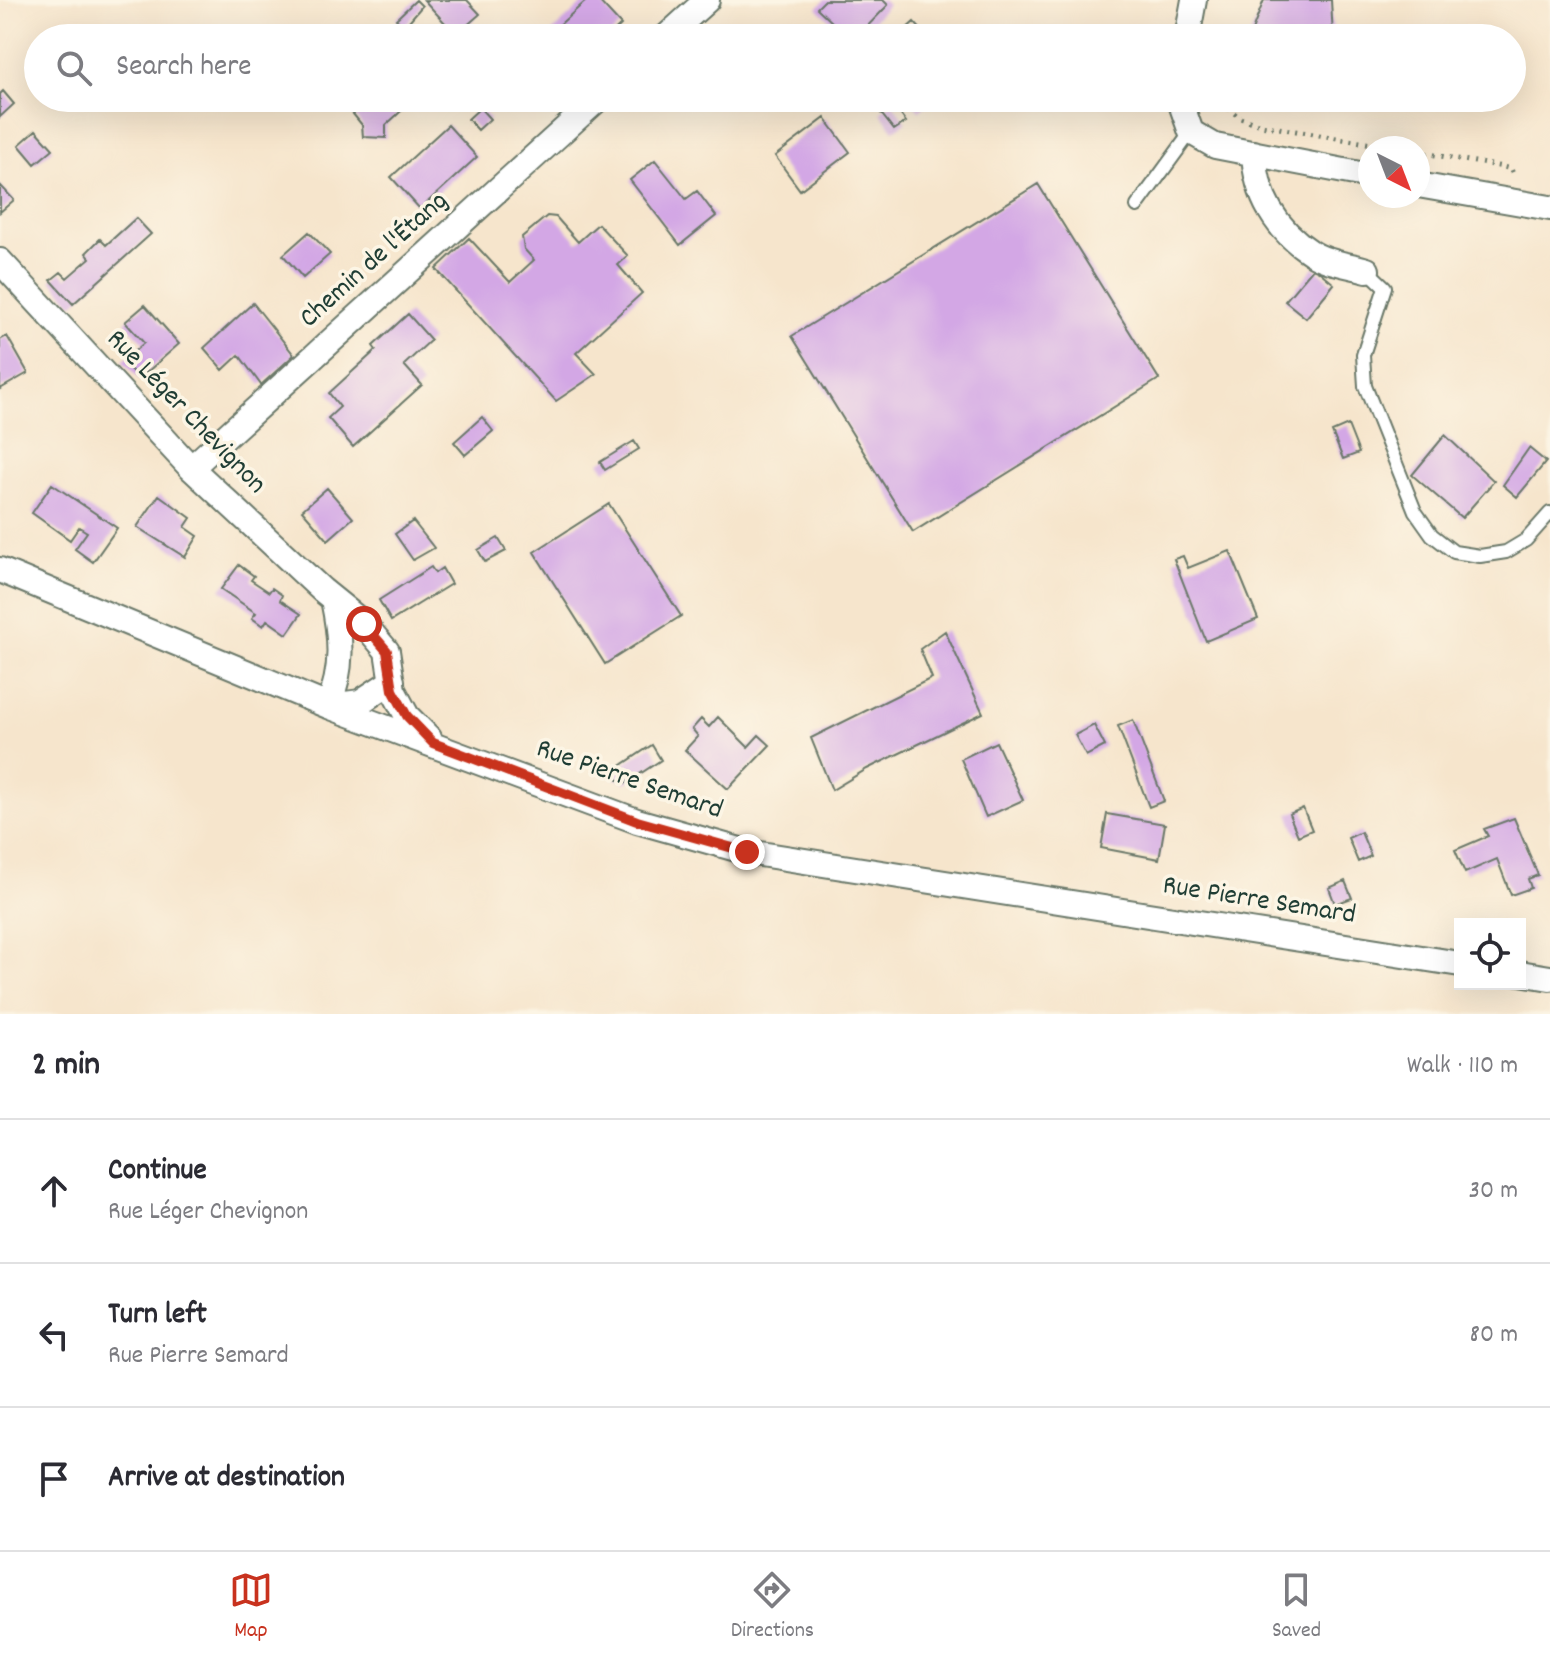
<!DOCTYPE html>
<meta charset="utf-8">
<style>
:root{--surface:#fff;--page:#f7f7f7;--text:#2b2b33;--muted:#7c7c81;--line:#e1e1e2;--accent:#c8321e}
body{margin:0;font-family:Dekko,sans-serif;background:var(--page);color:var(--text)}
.controls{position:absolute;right:24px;bottom:24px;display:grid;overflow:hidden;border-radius:0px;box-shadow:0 8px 32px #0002}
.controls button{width:72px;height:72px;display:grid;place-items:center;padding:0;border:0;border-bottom:2px solid var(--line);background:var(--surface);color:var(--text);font:40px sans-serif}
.compass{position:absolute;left:1358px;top:136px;width:72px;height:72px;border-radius:50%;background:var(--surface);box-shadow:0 8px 32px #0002;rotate:138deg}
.stop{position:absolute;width:24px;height:24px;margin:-18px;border:6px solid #c8321e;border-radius:50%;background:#fff}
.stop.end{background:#c8321e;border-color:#fff;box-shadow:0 2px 8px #0008}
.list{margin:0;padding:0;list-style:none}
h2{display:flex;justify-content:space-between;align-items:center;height:104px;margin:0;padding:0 32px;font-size:34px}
h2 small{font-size:26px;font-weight:400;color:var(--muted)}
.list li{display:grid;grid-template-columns:52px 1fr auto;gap:24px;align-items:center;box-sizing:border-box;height:144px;padding:0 32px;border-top:2px solid var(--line)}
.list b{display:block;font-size:30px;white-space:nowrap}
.list p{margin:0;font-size:26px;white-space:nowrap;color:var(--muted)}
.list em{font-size:26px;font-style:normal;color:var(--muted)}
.icon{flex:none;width:44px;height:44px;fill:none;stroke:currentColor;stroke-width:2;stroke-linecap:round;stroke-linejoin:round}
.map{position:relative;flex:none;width:1550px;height:1014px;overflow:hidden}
.search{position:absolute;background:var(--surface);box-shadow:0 8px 32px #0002;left:24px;right:24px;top:24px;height:88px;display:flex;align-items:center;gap:20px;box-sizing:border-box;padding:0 28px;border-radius:44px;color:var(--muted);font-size:30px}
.sheet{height:536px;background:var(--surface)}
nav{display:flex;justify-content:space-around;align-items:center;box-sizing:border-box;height:112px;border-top:2px solid var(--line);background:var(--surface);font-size:22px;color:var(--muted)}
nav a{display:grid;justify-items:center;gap:4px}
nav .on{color:var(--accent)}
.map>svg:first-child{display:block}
.building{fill:#d3a7e5}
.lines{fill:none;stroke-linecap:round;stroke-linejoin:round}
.lane-casing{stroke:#6a7869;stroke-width:16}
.street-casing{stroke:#6a7869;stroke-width:28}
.path{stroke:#6a7869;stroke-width:5;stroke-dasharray:2 6;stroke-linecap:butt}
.lane{stroke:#fff;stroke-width:12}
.street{stroke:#fff;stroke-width:24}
.route{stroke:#c8321e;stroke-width:10}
.labels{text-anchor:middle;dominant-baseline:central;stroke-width:7;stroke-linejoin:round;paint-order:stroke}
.street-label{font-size:28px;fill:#1f3d34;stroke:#fcf5e5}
</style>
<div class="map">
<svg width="1550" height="1014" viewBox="0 0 1550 1014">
<rect width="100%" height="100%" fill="#fcf5e5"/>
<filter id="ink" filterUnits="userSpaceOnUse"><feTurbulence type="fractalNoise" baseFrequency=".0125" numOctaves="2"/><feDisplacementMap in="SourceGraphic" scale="16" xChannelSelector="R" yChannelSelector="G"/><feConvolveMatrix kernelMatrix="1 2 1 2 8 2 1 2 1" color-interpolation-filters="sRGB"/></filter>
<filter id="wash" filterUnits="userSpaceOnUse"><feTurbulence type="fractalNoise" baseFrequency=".006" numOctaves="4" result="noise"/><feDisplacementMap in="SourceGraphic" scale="32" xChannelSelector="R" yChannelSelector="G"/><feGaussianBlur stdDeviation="1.8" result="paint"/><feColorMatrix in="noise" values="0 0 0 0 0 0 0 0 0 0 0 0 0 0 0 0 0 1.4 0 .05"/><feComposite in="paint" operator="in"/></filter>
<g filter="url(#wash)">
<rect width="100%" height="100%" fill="#f6e5cc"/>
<g id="blocks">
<path class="building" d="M416,0l6,6 -18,21 -8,-8z
M424,0h43l13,14 -24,21z
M587,0h11l23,25 -14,13h-62z
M825,0h58l5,5 -32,33h-7l-32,-30z
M1264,0h67l2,38 -83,-2z
M914,22l12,13 -4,3h-26z
M3,91l11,13 -14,13v-23z
M337,98h71l3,4 -25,23v13l-23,-1 -1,-12 -13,-16h-13z
M908,98h27l-15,13z
M892,103l14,19 -12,8 -14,-18z
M480,108l10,11 -12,11 -10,-11z
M825,118l25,34 -50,38 -25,-34z
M448,125l29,32 -57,52 -29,-32z
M36,130l17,19 -18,15 -16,-19z
M655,160l31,39 11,-8 19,25 -36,29 -50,-65z
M1038,184l121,195 -246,153 -121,-196z
M0,185l14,15 -14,12z
M547,216l9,1 22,25 20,-18 30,32 -10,9 24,28 -66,60 20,21 -40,27 -120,-132 33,-31 41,44 24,-22 -10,-11 -2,-12z
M136,218l15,16 -78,70 -22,-24 10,-8 6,6 23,-20 -4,-5 14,-14 6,6z
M309,232l21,22 -27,24 -20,-23z
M1314,267l20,17 -28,34 -21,-17z
M253,303l41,52 -33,30 -22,-30 -16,15 -19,-22z
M145,305l34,39 -40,35 -16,-18 21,-18 -19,-21z
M408,314l23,26 -27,25 18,20 -69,62 -25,-29 12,-11 -11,-14 47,-43 -3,-4z
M7,336l21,37 -28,16v-49z
M482,417l11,14 -28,24 -11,-13z
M1348,425l11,28 -16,6 -11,-27z
M1445,435l49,46 -32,37 -50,-43z
M634,441l5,8 -34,21 -5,-8z
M1529,448l17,14 -29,35 -14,-12z
M52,484l65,44 -24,34 -18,-13 12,-17 -8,-5 -9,13 -38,-27z
M327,488l26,30 -25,22 -26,-30z
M159,495l32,23 -6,9 13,9 -13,21 -48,-30z
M609,504l72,112 -76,48 -71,-112z
M413,521l21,27 -21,12 -18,-26z
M498,538l8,13 -21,11 -7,-12z
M1230,551l28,68 -52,22 -32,-82 9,-3 5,12z
M239,565l15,11 -3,4 18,12 3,-4 10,7 -2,5 21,14 -14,20 -20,-14 -4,6 -11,-8 4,-5 -35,-24z
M431,567l4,6 7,-5 9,16 -60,37 -12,-21z
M945,631l38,82 -116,56 -35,21 -21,-52 121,-60 -12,-29z
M718,717l30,30 11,-12 11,10 -42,44 -43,-39 13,-14 -6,-7 9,-10 8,8z
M1133,720l31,81 -15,6 -31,-81z
M1094,725l11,21 -19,10 -11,-21z
M996,742l27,58 -37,17 -25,-58z
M652,745l9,15 -35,23 -19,-8z
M1303,808l9,22 -14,6 -9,-22z
M1107,814l58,10 -6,35 -58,-11z
M1514,818l24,57 -10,4 3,9 -20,7 -14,-36 -32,14 -10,-23 33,-14 -4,-7z
M1361,832l10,24 -13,6 -10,-24z
M1345,881l7,17 -17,6 -6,-16z"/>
</g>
</g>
<g filter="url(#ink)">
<use href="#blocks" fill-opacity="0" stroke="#6a7869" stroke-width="2"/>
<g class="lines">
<defs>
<path id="lane" d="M1137,206l54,-74
M1367,270l18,17 -22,68 2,31 50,125 17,24 22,17 26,4 26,-4 20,-12 24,-27"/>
<path id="street" d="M665,38l42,-38
M1187,38l7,-38
M1179,98l12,34 24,14 155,30
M1254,153c2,43 22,77 58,100 15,10 39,12 55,17
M1418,185l132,23
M0,261l191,207 131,122 42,34 23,27 6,39 14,26 22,22
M191,468l408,-370
M0,570l328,136 309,115 110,31 713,112
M328,706c16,-37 13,-69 5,-107
M331,706l29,-4 32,-21
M1520,973l30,5"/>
</defs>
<use href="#lane" class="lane-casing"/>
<use href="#street" class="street-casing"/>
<path class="path" d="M1216,98l24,20 21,7 134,23
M1418,152l85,15 8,2 3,7"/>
<use href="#lane" class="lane"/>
<use href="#street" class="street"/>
</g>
</g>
<g class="lines" filter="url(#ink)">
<path class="route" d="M364,624l23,27 6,39 14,26 26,27 204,78 110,31"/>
</g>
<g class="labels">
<g class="street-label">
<text transform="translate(375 261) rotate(-42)">Chemin de l'Étang</text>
<text transform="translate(185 413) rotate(46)">Rue Léger Chevignon</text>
<text transform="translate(629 781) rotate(19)">Rue Pierre Semard</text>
<text transform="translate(1259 902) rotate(9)">Rue Pierre Semard</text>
</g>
</g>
</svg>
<div class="controls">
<button><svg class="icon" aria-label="locate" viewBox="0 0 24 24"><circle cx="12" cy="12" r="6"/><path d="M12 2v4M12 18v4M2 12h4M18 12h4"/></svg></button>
</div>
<svg class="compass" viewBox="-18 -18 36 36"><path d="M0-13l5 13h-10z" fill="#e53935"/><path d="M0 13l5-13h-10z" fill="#7c7c81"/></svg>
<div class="stop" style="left:364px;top:624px"></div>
<div class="stop end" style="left:747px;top:852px"></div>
<div class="search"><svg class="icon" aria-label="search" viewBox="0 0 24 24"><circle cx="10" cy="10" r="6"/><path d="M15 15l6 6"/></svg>Search here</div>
</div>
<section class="sheet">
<h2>2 min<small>Walk · 110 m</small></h2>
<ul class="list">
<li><svg class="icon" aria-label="ahead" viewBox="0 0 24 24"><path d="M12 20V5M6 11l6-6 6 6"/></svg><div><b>Continue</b><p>Rue Léger Chevignon</p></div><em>30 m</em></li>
<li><svg class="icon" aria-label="left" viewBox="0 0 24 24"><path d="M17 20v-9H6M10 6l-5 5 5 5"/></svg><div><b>Turn left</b><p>Rue Pierre Semard</p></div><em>80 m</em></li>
<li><svg class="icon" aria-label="arrive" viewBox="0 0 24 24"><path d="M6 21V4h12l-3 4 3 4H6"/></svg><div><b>Arrive at destination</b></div></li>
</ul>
</section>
<nav>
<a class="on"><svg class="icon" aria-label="map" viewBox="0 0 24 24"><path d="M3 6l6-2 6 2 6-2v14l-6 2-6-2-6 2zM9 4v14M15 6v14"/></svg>Map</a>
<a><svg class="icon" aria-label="directions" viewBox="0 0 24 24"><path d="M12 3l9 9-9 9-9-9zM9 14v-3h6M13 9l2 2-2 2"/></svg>Directions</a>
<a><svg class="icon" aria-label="saved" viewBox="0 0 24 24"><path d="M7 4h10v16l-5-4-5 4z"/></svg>Saved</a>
</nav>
